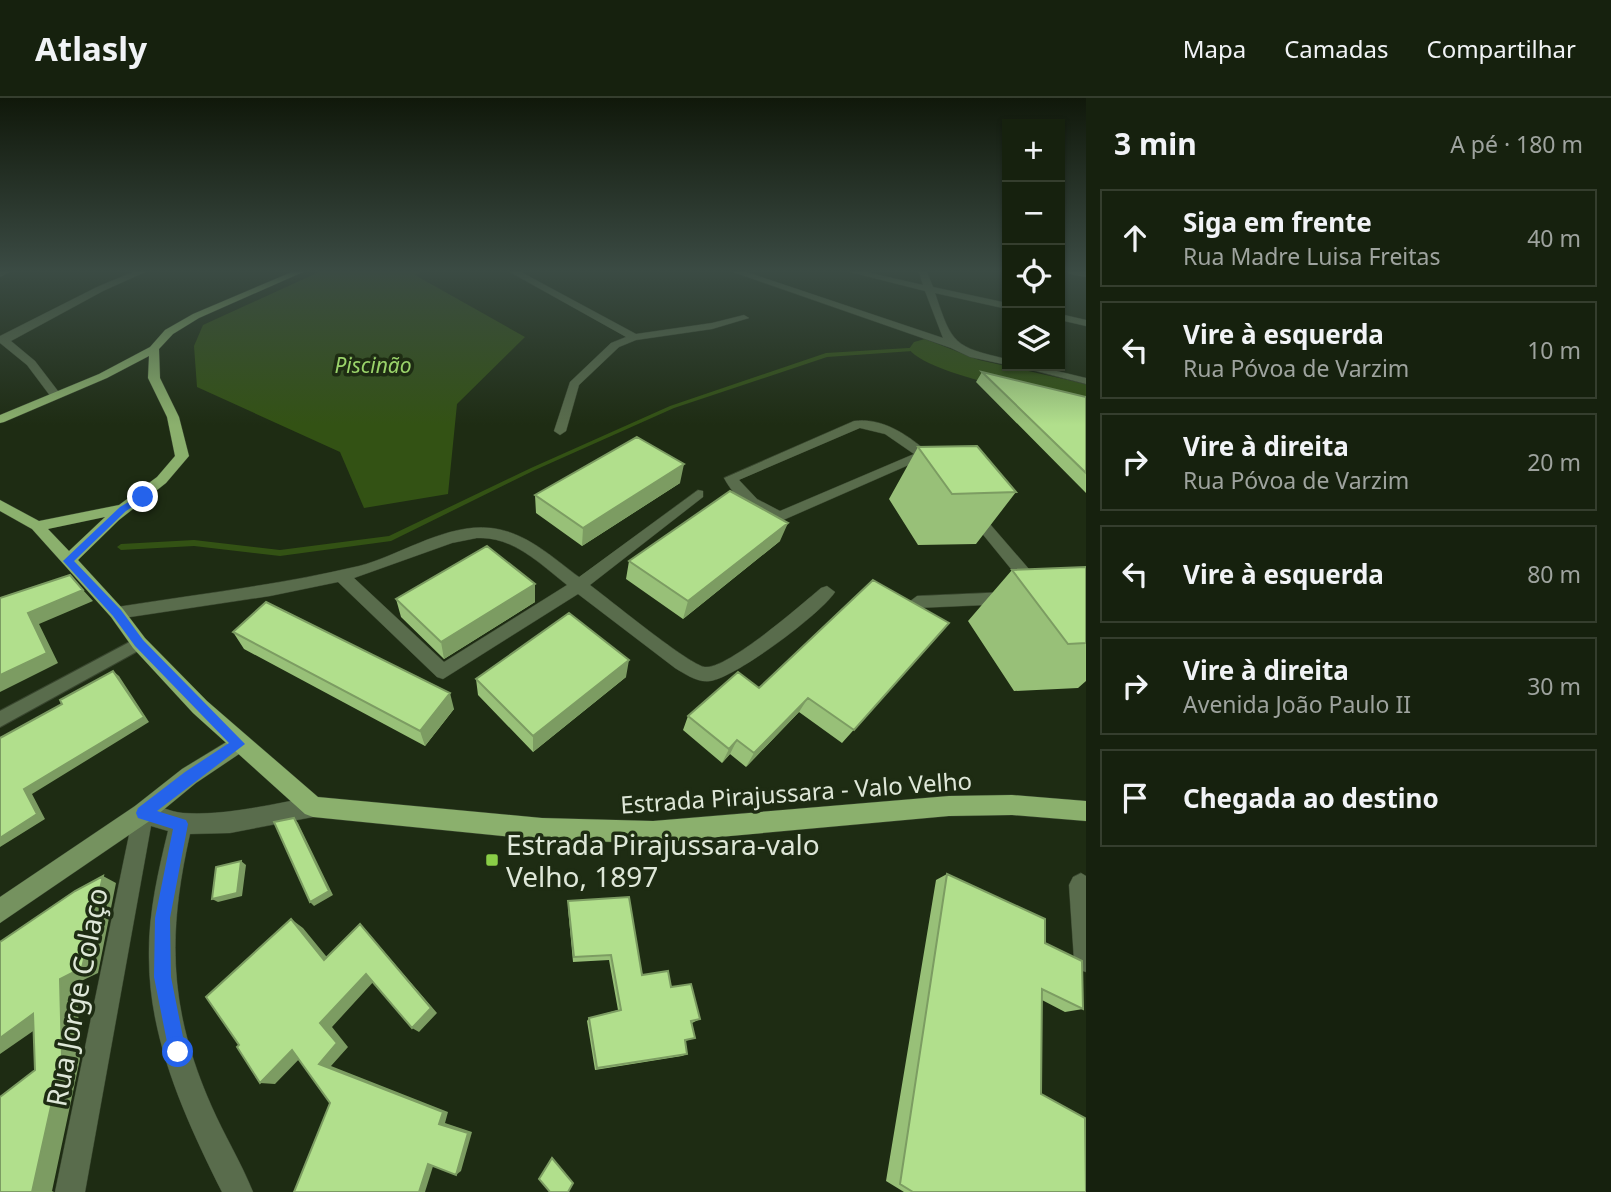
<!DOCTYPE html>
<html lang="pt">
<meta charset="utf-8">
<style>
:root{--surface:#16210e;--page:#1f2917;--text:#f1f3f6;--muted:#9ea39e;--line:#353e2e}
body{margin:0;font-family:"Noto Sans",sans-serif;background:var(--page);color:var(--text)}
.controls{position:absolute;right:21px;top:21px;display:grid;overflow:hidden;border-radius:0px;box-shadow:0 2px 5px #0004}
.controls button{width:63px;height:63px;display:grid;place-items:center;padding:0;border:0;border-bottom:2px solid var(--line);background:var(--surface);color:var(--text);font:35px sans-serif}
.stop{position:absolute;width:21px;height:21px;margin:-16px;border:5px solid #2563eb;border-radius:50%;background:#fff}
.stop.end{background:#2563eb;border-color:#fff;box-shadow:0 2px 7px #0008}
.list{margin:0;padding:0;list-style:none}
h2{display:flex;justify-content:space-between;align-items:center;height:91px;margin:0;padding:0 28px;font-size:30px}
h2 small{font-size:23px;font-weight:400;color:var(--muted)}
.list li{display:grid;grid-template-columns:46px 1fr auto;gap:21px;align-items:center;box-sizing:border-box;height:98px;margin:0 14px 14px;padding:0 14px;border:2px solid var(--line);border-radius:0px}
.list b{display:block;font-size:26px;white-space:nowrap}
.list p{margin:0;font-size:23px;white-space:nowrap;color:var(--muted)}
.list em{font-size:23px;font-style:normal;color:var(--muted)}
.icon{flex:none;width:38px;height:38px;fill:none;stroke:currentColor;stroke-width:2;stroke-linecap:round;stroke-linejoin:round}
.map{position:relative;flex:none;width:1086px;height:1094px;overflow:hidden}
header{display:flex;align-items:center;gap:42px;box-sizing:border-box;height:98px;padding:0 35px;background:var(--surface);border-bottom:2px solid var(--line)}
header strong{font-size:33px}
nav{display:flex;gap:38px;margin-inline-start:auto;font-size:24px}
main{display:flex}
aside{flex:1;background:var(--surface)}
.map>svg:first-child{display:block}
.water{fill:#335214}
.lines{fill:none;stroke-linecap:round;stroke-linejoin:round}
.stream{fill:#335214;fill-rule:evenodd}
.river{fill:#335214;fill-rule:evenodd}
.service-casing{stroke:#39462f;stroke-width:2}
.minor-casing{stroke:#39462f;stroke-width:1}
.secondary-casing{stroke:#39462f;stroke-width:1}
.primary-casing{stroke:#39462f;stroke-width:1}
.service{fill:#596c4c;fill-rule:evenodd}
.minor{fill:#596c4c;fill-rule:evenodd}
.secondary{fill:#75925f;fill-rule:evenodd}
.primary{fill:#8bb06d;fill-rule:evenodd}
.wall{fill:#98c078}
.shaded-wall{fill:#7c9c62}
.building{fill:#b1df8c;stroke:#7c9c62;stroke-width:2}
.route{fill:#2563eb}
.poi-dot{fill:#8ace47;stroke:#1e2c13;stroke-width:2.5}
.labels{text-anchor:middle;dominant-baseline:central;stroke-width:7;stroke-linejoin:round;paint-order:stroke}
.far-water-label{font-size:21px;font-style:italic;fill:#9ad36a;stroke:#1e2c13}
.street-label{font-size:24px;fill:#dee7d8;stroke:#1e2c13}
.near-poi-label{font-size:28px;fill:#dee7d8;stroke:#1e2c13;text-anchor:start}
.near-street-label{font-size:28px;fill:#dee7d8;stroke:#1e2c13}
</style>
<header>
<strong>Atlasly</strong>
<nav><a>Mapa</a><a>Camadas</a><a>Compartilhar</a></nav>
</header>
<main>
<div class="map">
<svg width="1086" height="1094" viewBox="0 0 1086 1094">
<rect width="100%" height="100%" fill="#1e2c13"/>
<path class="water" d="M319,174h101l-5,3 110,62 -68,67 -9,90 -84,14 -24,-56 -143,-65 -3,-41 9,-21z"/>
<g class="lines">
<path class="stream" d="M925,249l2,1v2l-100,7 -153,51 -139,62 -144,71 -111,15 -86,-10 -73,4 -4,-3 4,-3 73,-4 86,10 109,-14 142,-68 139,-62 156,-53z"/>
<path class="river" d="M925,241l54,21 107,24v22c-35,-9 -159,-31 -177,-57l5,-7z"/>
<defs>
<path id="service" d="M139,539l6,2 2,4 -2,4 -145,80v-16z"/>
<path id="minor" d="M0,174h9l-9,5z
M133,174h12l-42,19 -92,50 24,20 26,34 -2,2h-8l-24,-32 -27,-22v-7l97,-49z
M510,174h11l115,62 76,-11 32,-8 5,3 -37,11 -76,11 -17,7 -40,38 -13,46 -6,4 -6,-4 16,-49 41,-39 15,-6z
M733,174h13l197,66 -18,-47 -75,-19h16l57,13 -4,-13h8l6,15 74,16v6l-72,-16c17,51 19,54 72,66v6l-37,-8 -19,-9z
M1069,174h17v5l-16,-3z
M1060,216l26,6v6l-26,-6z
M1017,268h19l50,12v6z
M854,323c26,-4 51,12 70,28l13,-1v6l-6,2 10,11 -7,4 -14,-11 -139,61c-26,-7 -44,-19 -57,-43zM860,330l25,6 29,20 -134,57 -23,-12 -18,-19z
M698,392l5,1v6l-113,88c19,14 99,80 115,82 23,2 97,-63 116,-79l6,-2 8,6c-13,21 -100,86 -125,89 -12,2 -25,-7 -35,-13l-97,-74 -135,85 -6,-2 -99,-95 -68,14 -153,23 -8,-6 8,-6c81,-13 162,-22 242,-41 42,-11 87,-43 132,-38 35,4 61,29 88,49zM477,440c36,-2 63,26 90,47l-123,77 -90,-84 98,-35z
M972,409l5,2 64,74 2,4 -2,4h-12l-62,-76 -2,-3 2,-3z
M1008,494l8,6 -8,6 -91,4 -8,-6 8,-6z
M313,699l8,3 3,7 -3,7 -8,3 -83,16 -40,1c-23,102 -21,175 21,271 13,30 30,57 42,87h-31c-36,-72 -73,-152 -73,-234 -1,-43 9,-86 19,-127l-17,-5 -66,366h-30l80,-386c16,-6 32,6 48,7 43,3 88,-9 130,-16z
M1081,775l5,3v96l-9,-3 -3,-9 -5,-75 4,-8z"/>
<path id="secondary" d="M238,637l7,3 3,6 -3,6 -49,33 -45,37 -151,103v-26l135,-91 47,-37z"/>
<path id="primary" d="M292,174h11l-104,46 -26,16 -14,15 1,29 19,39 10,39 -23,27 -47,37 -41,40 45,49 22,29 62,63 111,96 224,21 111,3 296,-25 63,-1 74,6v20l-74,-6 -63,1 -296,27 -111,-3 -229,-23 -8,-3 -112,-101 -60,-65 -22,-31 -79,-88 -32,-18v-11l39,21 80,-16 38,-28 18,-21 -8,-39 -19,-39 1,-22 -42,22 -103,44 -4,1v-8l99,-41 51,-27 15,-17 28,-16zM105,419l-36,34 -21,-22z"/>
</defs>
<use href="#service" class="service-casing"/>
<use href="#minor" class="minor-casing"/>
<use href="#secondary" class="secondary-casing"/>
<use href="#primary" class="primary-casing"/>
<use href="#service" class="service"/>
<use href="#minor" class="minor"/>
<use href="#secondary" class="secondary"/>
<use href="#primary" class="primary"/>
</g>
<path class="wall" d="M982,274l104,25v96l-110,-111z
M918,349l98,45 -40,52 -58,1 -29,-46z
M680,385l-98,63 -46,-33 -1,-18z
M780,443l-97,78 -57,-40 3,-18z
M1086,469v114l-8,7 -64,3 -46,-70 44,-51z
M535,486v18l-91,57 -43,-42 -5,-18z
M233,534l221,77 -29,37 -181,-97z
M936,540l-94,105 -43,-31 -53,55 -16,-13 -8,9 -39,-33 5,-14 71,-28z
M626,579l-93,75 -55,-57 -2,-16z
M947,776l98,69 38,66 -18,3 -23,-12 -1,94 45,98h-182l-18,-11 50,-301z
M568,803l74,74 29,12 29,32 -8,4 3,15 -10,3 2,13 -5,2 -87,14 -8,-49 2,-3 29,-8 -9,-50 -36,2 -5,-54z"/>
<path class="shaded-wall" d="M684,366l-4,19 -98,63 1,-18z
M788,425l-8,18 -97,78 5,-18z
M535,486v18l-91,57 -3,-17z
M83,492l10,11 -54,23 19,39 -58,29v-17l28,-62z
M629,562l-3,17 -93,75v-16z
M113,573l6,5 30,46 -117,72 13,25 -45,28v-9l24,-49z
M450,595l4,16 -29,37 -5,-15z
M808,600l-9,14 -53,55 8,-14z
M737,642l-7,14 -8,9 7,-14z
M294,720l4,5 35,72 -19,11 -4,-4z
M241,763l5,4 -4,31 -24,6 -6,-3z
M103,778l13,7 -18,90 -21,10 3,76 -28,132 2,1h-22l28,-213z
M291,821l12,9 32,39 -11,-7z
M360,826l8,9 69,80 -18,19 -7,-4z
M366,876l9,6 -43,47 16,20 -17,19 117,46 -3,11 27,9 -11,39 -5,4 -17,-51 -120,-60 1,-41z
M33,916l19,4 -52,36v-16z
M292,952l13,3 -30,31 -15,-1z
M435,1062l-10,32h-6l9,-28z"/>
<path class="building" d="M982,274l104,25v76z
M637,339l47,27 -101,64 -48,-33z
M977,348l39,46 -64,2 -34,-47z
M730,393l58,32 -100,78 -59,-40z
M487,448l48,38 -94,58 -45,-43z
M1086,469v76l-18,1 -56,-74z
M70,477l13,15 -55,23 19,40 -47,22v-77z
M873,482l76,43 -95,107 -46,-32 -54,55 -17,-13 -8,9 -41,-33 50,-44 21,16z
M266,504l184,91 -30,38 -187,-99z
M569,515l60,47 -96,76 -57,-57z
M113,573l31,46 -120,72 13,25 -37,24v-100l62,-34 -2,-4z
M294,720l35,73 -19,11 -36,-80z
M241,763l-4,32 -25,6 4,-32z
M947,776l98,45v24l37,18 1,48 -41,-20 -1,105 44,24 1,74h-173l-13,-8z
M103,778l-21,92 -22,11 2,78 -30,135h-32v-95l35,-27 -2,-56 -33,24v-96l75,-51z
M629,799l13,78 26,-4 3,16 20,-3 9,35 -9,2 4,17 -10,2 2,14 -90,14 -8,-50 32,-8 -10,-55 -37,2 -6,-56z
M291,821l33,41 36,-36 71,84 -19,20 -46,-54 -46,49 17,20 -18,21 124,48 -4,12 29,9 -12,42 -28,-11 -9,28h-125l36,-89 -38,-53 -32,33 -23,-36 2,-2 -33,-48z
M552,1060l21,25 -5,9h-18l-11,-13z"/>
<linearGradient id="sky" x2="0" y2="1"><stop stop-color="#10180a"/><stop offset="0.53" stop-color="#3b4b44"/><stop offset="1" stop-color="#3b4b44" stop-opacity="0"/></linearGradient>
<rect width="1086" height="327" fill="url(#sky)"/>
<path class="route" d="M140,397l7,2 -21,14 -52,50 47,49 22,30 102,104 -88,67 29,9 2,4 -18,94 1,59 15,75 -2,7 -6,2 -7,-2 -2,-7 -15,-75 1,-59 18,-89 -35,-11 -2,-5 2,-5 47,-36 44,-29 -94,-97 -22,-30 -50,-55 57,-54z"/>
<rect class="poi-dot" x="485" y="755" width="14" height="14" rx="3.5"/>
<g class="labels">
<g class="far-water-label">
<text x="373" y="267">Piscinão</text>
</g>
<g class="street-label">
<text transform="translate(796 694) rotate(-4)">Estrada Pirajussara - Valo Velho</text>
</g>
<g class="near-poi-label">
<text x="506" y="746">Estrada Pirajussara-valo<tspan x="506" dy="32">Velho, 1897</tspan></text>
</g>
<g class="near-street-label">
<text transform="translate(76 899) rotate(-79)">Rua Jorge Colaço</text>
</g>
</g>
</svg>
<div class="controls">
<button>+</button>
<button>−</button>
<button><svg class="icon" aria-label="locate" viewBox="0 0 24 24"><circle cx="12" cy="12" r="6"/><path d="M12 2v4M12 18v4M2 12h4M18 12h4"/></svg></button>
<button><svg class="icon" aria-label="layers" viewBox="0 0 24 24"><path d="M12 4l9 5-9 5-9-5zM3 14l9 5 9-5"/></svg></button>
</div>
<div class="stop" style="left:178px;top:954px"></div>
<div class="stop end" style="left:143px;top:399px"></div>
</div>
<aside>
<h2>3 min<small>A pé · 180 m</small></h2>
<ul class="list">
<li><svg class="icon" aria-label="ahead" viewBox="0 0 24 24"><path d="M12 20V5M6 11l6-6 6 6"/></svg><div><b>Siga em frente</b><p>Rua Madre Luisa Freitas</p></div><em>40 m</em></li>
<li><svg class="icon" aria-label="left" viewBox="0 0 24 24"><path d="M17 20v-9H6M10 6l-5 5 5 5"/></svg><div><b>Vire à esquerda</b><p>Rua Póvoa de Varzim</p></div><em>10 m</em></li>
<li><svg class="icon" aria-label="right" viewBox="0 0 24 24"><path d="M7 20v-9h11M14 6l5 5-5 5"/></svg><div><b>Vire à direita</b><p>Rua Póvoa de Varzim</p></div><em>20 m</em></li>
<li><svg class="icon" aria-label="left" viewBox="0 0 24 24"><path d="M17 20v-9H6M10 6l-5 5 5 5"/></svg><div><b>Vire à esquerda</b></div><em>80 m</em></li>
<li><svg class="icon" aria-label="right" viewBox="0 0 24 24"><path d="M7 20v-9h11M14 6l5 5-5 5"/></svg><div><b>Vire à direita</b><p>Avenida João Paulo II</p></div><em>30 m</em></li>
<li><svg class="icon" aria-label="arrive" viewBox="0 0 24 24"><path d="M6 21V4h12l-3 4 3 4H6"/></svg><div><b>Chegada ao destino</b></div></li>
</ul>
</aside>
</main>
